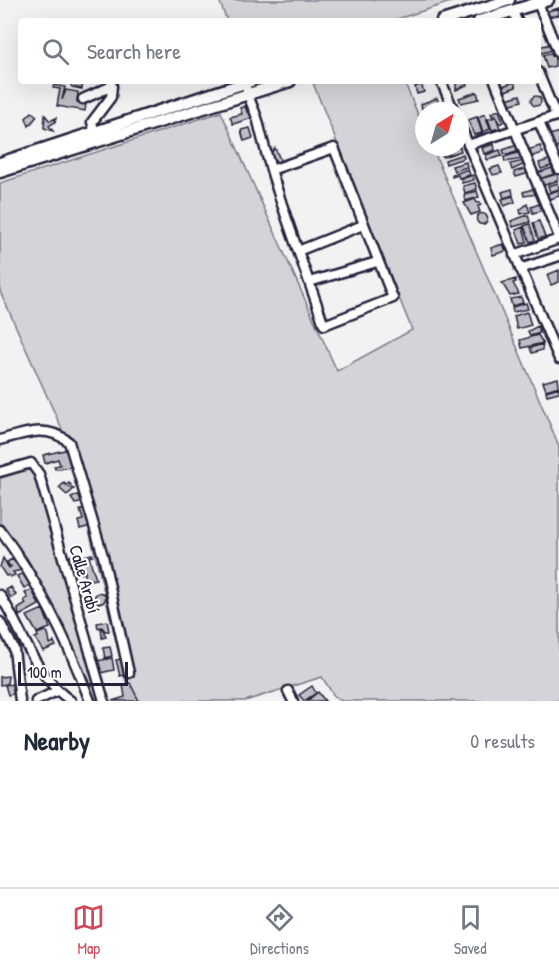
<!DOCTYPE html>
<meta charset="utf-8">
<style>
:root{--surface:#fff;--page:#f6f6f7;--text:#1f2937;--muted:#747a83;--line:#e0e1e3;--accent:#d1495b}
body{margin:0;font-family:"Patrick Hand",sans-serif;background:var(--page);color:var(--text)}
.compass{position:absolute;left:415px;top:102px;width:54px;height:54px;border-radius:50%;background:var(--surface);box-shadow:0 6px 24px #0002;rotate:37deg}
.scale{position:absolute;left:18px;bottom:15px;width:110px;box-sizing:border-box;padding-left:6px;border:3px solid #22223b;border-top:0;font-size:16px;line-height:21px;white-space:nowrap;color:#22223b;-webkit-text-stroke:4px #fff;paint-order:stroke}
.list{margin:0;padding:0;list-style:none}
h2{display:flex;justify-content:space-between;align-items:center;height:78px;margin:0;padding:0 24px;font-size:26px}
h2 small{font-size:20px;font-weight:400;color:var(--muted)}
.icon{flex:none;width:33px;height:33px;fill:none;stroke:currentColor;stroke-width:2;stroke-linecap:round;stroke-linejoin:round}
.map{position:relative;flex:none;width:559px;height:701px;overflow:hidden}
.search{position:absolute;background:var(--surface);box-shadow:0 6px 24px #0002;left:18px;right:18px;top:18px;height:66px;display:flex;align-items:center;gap:15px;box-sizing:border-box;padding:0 21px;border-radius:6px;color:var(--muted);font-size:22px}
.sheet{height:186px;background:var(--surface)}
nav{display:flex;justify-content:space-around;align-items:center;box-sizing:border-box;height:84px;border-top:2px solid var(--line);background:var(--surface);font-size:16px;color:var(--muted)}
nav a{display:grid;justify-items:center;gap:3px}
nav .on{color:var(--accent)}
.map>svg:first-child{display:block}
.green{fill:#d3d3d8;stroke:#7a7a8a;stroke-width:1.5}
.building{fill:#bebec6;stroke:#22223b;stroke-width:1.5}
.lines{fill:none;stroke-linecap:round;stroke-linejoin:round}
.minor-casing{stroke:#22223b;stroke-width:13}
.major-casing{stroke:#22223b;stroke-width:15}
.minor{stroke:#fff;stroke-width:8}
.major{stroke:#fff;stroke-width:10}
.labels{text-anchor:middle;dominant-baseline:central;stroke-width:4.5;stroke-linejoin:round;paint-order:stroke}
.street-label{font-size:18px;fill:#22223b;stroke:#fff}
</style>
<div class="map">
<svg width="559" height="701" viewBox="0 0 559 701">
<rect width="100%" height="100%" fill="#f2f2f3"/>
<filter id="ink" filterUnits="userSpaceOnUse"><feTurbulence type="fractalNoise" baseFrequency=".0167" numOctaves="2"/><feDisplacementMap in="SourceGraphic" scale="12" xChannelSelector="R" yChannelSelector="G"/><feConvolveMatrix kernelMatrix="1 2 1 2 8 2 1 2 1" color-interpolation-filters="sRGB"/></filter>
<g filter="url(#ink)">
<path class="green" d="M219,0h238l-66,21h-164z
M319,81h85l20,48v18h8l127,299v255h-217l-8,-5 -12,-19 -77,24h-106l-13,-19 -58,-239 -68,-152v-108l221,-71 116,259 75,-41 -99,-247z
M25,465l8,4 68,232h-5l-39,-90 -30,-53 -27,-34v-49z"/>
<path class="building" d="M559,8v7l-13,2 -2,-5z
M551,44l2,6 -15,4v-7z
M551,53l1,3 3,-1v11l-8,2 -4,-13z
M69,81h14l-1,8 -10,-2z
M465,81l2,4 -11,5v-7z
M514,82l2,5 -11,4 -2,-5z
M421,84l3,8 -7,2 -2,-7z
M54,85l11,2 -3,13 4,-10 12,2 -1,10 9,2 -1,7 -28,-5 3,-17 -7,-1z
M477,92l2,7 -18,4 -2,-5z
M520,95l2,6 -14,4 -2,-6z
M531 101a5 5 0 1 1 10 0a5 5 0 1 1-10 0Z
M437,98l2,6 -17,5 -1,-5z
M443,103l1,4 -6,4 -15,-2z
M245,106l2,6 5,-2 3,7 -22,7 -3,-7 12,-3 -2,-6z
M499,110l4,12 -4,2 -3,-9 -4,1 -1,-3z
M32,112l5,4 -8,10 -3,-8z
M485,114l5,15 -7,3 -5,-15z
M45,115l5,6 6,-3 -1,4 -6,4 4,5 -9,-3z
M477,117l5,16 -8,2 -6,-15z
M496,117l4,11 -8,2 -4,-11z
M250,128l3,10 -9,3 -3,-11z
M559,132v14l-4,2 -5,-13z
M494,144l1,6 -11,4 -2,-6z
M517,145l2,6 -12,4 -3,-2 -1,-3z
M540,146l3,7 -13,4 -2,-7z
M440,147h20l1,4 -18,6z
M275,148l7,16 -3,1 -9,-11z
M500,150l2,6 -15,4 -1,-5z
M521,152l2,7 -18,3 -1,-5z
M463,154l1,4 -18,6 -1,-4z
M552,159l2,6 -13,4 -2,-6z
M524,161l1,3 -13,6 -2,-6z
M466,162l1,5 -13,4 -2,-5z
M499,166l3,7 -9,2 -3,-6z
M527,168l2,5 -13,4 -2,-5z
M552,168l2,6 -15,5 -2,-6z
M468,169l2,6 -11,3 -1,-3 -6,2v-2z
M557,174l2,6 -17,6 -2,-7z
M473,175l1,5 -12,3 -1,-4z
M475,183l2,6 -12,4 -2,-7z
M558,183l1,6 -9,3 -2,-6z
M536,188l2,6 -14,2 -1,-4z
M512,189l1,6 -9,3 -2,-6z
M559,190v6l-11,4 -2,-6z
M477,191l2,6 -13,4 -2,-6z
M513,196l2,6 -11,4 -2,-7z
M475,199l2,4 3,-1 1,3 -3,1 2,6 -9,3 -7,-12z
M542,203l2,7 -11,3 -2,-6z
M527,204l3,8 -9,2 -1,-4z
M476.5 219a5.5 5.5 0 1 1 11 0a5.5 5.5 0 1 1-11 0Z
M528,215l2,7 -17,5 -2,-6z
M539,221l6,16 -7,2 -5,-16z
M530,224l5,16 -5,2 -6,-16z
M523,227l4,15 -6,2 -5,-14z
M503,244l3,7 -13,4 -2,-7z
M559,270v12l-8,3 -4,-10z
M516,279v3l-3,1 6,11 -9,2 -8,-13z
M521,297l2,6 -11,3 -2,-7z
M526,303l2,6 -15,3 -1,-5z
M527,312l4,13 -14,4 -3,-13z
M538,326l2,7 -10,3 -2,-5z
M538,335l5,8 -21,5 -2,-8z
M543,344l-1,6 -10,3 -2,-5z
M558,378l1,8 -13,4 -3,-8z
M559,387v5l-12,3 -1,-4z
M69,449l3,18 -17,2 -1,-3 6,-1 -2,-6 -13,4 -2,-8z
M64,483l2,2 3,-2 2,2 -3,2 6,2 -7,6 -8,-7z
M80,494l4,8 -9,2 -4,-6z
M85,509l6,17 -11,3 -2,-8 5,-1 -3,-10z
M76,554l3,10 -9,3 -3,-10z
M92,554l1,2 -4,1 7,22 -5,1 -1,-2 -5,1v-7l-4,2 -1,-3 4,-1 -6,-12z
M3,558l6,10 3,-2 -2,1 -3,-5 5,-3 10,11 -9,2 2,3 -5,2 -1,-2 -3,1 -6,-9z
M25,572l7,12 -8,4 -7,-12z
M11,587l5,8 -5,3 -5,-8z
M32,590l7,15 -20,11 -1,-7 8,-5 -2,-4 4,-2 -3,-5z
M94.5 598a5.5 5.5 0 1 1 11 0a5.5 5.5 0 1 1-11 0Z
M43,609l7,19 -13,5 -10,-17z
M107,621l2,10h-4l-3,-4 4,10 -4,1 -1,-11 -3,1 -1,-5z
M45,631l3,2 2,11 4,-2 2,4 -13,5 -8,-13 3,-1 -1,-3z
M110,647l2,9 -7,2 -2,-10z
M112,658l2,12 -14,3 -3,-12z
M121,659l3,16 -4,1 -4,-16z
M8,676l-1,8 -7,1v-8z
M130,683l9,18h-27l13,-4 -2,-12z
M12,684l2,10 -6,1 -3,-10z
M312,686l4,7 -12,8 -5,-6z
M318,692l7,9h-18z"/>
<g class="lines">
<defs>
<path id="minor" d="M538,3l21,51
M513,11l4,10
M538,72l18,44
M441,81l13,30
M495,81l64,156
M247,90c2,11 8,20 11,31 16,69 43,136 66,204l69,-27 -59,-150 -63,22
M83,99l29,-13 -1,-5
M539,122l20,47
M460,125l99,234
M95,133l-3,-11 19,-25 1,-11
M468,145l91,-30
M298,251l65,-26
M514,255l45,-16
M520,269l39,-13
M309,282l68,-20
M0,440c25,-7 47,-16 69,2l34,114 26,117
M0,472l31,-9 8,11 65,227
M0,530c40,54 67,109 90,171
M0,595c24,37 33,80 71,106
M0,622l14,27 6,52
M288,691l5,10
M36,701l21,-10"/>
<path id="major" d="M442,21l67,-21
M479,21l69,-21
M0,163l251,-82
M0,172l290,-91"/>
</defs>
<use href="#minor" class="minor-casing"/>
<use href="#major" class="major-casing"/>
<use href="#minor" class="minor"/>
<use href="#major" class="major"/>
</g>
</g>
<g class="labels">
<g class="street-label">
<text transform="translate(85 579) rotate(74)">Calle Arabí</text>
</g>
</g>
</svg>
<svg class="compass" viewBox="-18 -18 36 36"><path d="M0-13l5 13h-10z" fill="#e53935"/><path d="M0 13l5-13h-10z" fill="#747a83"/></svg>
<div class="scale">100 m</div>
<div class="search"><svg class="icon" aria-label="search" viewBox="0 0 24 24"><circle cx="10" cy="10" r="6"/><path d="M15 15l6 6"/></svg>Search here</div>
</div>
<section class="sheet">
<h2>Nearby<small>0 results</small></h2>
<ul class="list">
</ul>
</section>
<nav>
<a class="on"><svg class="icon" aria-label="map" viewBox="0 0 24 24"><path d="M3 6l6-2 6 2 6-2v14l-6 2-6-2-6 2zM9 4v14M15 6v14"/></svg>Map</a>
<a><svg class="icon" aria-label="directions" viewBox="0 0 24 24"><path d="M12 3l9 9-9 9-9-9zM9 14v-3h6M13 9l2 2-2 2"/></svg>Directions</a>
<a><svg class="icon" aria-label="saved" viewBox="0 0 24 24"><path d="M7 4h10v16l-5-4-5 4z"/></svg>Saved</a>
</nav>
